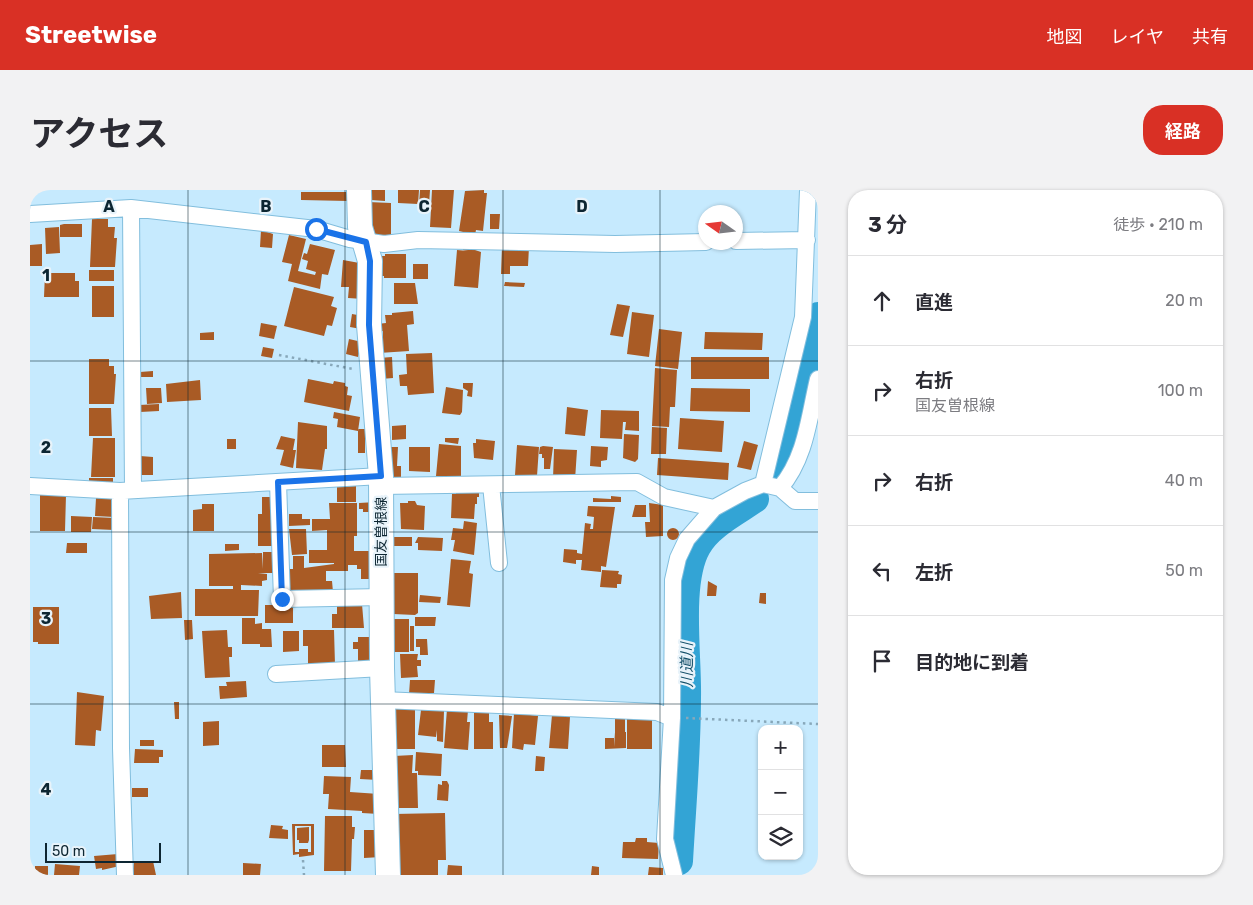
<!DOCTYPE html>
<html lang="ja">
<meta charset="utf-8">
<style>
:root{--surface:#fff;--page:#f2f2f3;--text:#2b2b33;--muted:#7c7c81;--line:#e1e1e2;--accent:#d93025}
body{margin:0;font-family:Rubik,"Noto Sans JP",sans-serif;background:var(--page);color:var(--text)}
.controls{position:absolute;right:15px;bottom:15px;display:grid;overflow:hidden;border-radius:10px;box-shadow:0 1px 4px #0004}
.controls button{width:45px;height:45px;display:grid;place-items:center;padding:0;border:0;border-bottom:1px solid var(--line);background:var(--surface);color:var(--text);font:25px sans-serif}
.compass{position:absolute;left:668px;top:15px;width:45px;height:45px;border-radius:50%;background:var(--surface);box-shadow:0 1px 4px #0004;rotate:284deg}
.scale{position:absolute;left:15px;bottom:12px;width:116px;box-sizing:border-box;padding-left:5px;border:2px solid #0d2632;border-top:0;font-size:14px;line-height:18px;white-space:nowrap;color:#0d2632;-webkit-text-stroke:4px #e8f3fa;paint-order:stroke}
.stop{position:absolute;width:15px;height:15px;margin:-11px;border:4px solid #1a73e8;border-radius:50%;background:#fff}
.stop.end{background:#1a73e8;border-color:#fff;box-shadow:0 1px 5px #0008}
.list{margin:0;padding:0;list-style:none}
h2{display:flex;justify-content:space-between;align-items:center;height:65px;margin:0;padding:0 20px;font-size:21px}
h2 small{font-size:16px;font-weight:400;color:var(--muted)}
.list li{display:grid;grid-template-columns:32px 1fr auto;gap:15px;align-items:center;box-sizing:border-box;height:90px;padding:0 20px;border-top:1px solid var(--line)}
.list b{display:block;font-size:19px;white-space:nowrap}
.list p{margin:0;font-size:16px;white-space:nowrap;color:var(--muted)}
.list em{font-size:16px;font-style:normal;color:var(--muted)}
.icon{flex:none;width:28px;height:28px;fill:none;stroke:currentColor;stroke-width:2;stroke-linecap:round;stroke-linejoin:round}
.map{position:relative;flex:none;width:788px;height:685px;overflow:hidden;border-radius:20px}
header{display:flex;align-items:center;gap:30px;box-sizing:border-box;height:70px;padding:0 25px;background:var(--accent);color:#fff}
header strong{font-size:24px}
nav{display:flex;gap:28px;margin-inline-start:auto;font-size:18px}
.intro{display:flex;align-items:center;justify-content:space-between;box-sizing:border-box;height:120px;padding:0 30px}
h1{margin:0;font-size:35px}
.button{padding:12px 22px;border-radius:20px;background:var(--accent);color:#fff;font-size:18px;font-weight:700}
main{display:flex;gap:30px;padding:0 30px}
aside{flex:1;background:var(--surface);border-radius:20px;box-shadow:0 1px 4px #0004}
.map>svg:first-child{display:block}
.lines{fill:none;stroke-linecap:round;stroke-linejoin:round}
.river{stroke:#33a4d5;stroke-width:28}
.building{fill:#a95b25;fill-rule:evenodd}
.street-casing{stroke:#82bedd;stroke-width:18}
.secondary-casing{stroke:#82bedd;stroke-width:26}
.path{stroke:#88a8ba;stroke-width:2.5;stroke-dasharray:2.5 4;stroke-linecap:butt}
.street{stroke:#fff;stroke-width:16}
.secondary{stroke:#fff;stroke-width:24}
.route{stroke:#1a73e8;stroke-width:6}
.grid{fill:none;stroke:#0d2632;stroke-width:1;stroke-opacity:0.55}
.labels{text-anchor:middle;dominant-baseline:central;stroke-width:4.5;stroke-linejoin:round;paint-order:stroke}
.street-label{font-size:14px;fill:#0d2632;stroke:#e8f3fa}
.water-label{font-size:15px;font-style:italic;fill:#114e67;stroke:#e8f3fa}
.grid-label{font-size:16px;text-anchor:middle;font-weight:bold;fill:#0d2632;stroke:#e8f3fa;stroke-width:4.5;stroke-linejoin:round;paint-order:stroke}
</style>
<header>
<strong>Streetwise</strong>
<nav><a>地図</a><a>レイヤ</a><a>共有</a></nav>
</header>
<div class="intro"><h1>アクセス</h1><a class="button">経路</a></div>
<main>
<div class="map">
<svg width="788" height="685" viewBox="0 0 788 685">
<rect width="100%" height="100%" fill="#c6eafe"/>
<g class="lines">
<path class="river" d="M749,281l11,-33 28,-122
M649,671c3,-54 8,-109 8,-164 1,-42 -10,-114 10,-150 11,-21 39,-35 58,-48"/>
</g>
<path class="building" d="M341,0h14v11l-14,-1z
M368,0h21l-1,14 -20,-1z
M390,0h10l-1,15h-10z
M402,0h22l-3,38 -21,-1z
M454,0v3h3l-4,38 -7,-1 -1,5 -16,-4 6,-40z
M271,2h47v9l-47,-1z
M338,12l23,1v35l-24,-1z
M460,24h10l-1,15h-9z
M62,29h16v8h7l-1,11h3l-2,29h-25z
M34,34h18v13h-22v-12z
M29,37l1,26 -14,1 -1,-26z
M231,40l12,4 -1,14 -12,-1z
M259,45l17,4 -8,32 17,4 1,-3 -10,-3 2,-8 -6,-2 2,-6 3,1 3,-10 25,6 -7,25 -6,-1 -2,15 -32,-8 4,-17 -10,-2z
M12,54v22h-12v-21z
M433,56l18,6 -3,36 -24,-2 3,-36 11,1 -5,-1z
M472,56l27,1 -1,19h-18v8h-9z
M355,64h21v24h-22v-2h-4v-20h5z
M313,70l22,4 -2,35 -15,-1 1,-11h-8z
M383,74h15v15h-15z
M59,80h25v11h-25z
M15,83h30v8h4v16h-35z
M475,92l20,1 -1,4 -20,-1z
M364,93h21l3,21h-24z
M62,96h22v31h-22z
M264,97l40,10 -3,9 6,2 -5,18 -5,-1 -3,11 -40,-10z
M587,114l13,2 -7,31 -13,-2z
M383,121l1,13 -7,1 2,26 -30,2 -1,-16h5v-6l-5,1 -1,-8 9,-1 -1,-8h7v-2z
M602,122l22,3 -5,42 -22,-3z
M322,124l11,2 -2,13 -11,-2z
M231,133l16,3 -3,13 -15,-3z
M629,139l23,3 -4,37 -23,-3z
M184,142v8h-14v-7z
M675,142l58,1 -1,17 -58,-1z
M319,149l13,3 -4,15 -12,-3z
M233,157l11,2 -2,9 -11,-2z
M402,163l2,40 -26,2 -1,-9h-7l-1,-11 8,-1 -1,-20z
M362,167l1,21 -12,1 -2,-21z
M661,167h78v22h-78z
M59,169h20v7h5v8h2l-2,30h-25z
M625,178l22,2 -2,37h-5l-1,20 -17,-1z
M123,181v6h-13v-5z
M278,189l25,5 1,-3 11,2v3l3,1 -1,8 5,1 -3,15 -45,-9z
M170,190l1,20 -34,2 -1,-18z
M433,193h10l-1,14 -5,-1 1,-5 -5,-3z
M416,197l17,3 -1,22 -2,3 -18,-2z
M116,198h15l1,15 -15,1z
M661,198l59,1v23l-60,-1z
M129,214v7l-19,1 -1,-7z
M537,217l21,3 -3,26 -20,-2z
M59,218h22l1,28h-23z
M571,220l38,1v20l-14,-1 1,-8h-3l-1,17 -22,-1z
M304,222l26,5 -2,14 -21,-4 1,-8 -5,-1z
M650,228l44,3 -2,31 -44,-3z
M268,232l29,4v23h-2l-3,21 -26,-2z
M376,235v14l-14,1v-14z
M622,237l15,1 -1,26h-15z
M328,239h7v24h-7z
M594,244l15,1 -1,24 -3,3 -12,-4z
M251,246l14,3 -2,11h3l-3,18 -13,-3 4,-15 -8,-1z
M63,248h22v39h-24z
M415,248h14l-1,6 -13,-2z
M197,249h9v10h-9z
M446,249l19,2 -2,19 -19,-2 -1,-15h3z
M714,251l14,4 -7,25 -14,-3z
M409,254l22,2v32l-25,-2z
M487,255l22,2 -2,29 -22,-1z
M513,256l10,1 -3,22h-6v-11h-2v-4h-3l1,-7z
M561,256l17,1 -1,13 -6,1v6l-11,-1z
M357,257h11l-1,19h4v13h-13z
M379,257h21v25l-21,-1z
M524,259l23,1 -2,30 -22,-1z
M110,266l13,1v18h-14z
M628,268l71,5 -1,17 -71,-5z
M59,288h24v6l-24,-1z
M326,296v16h-19v-15z
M426,299l23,1v7h-2v7h-2l-1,15 -23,-1 1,-24h4z
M10,305h26l-1,36h-25z
M581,306l10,1v5h-28v-4l18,1z
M232,307h9l1,49h-14v-32h4z
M66,308l19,1 -1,18 -19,-1z
M378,311h7l2,4 8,1 -1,24 -23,-1 -1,-26h8z
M346,312v10h-13v-3h-4v-6z
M299,313h28v33h-3v15h20l1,28h-14v-10h-4v-4h-9v6h-22v10h6l1,11 -43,1v-24h3v-13h11v12l30,-4v-1h-25v-13h18v-20l-15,1v-12h18z
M619,313l14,2v31l-17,1 -1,-15h5z
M172,314h12v27h-21v-21l9,-1z
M605,315h11v12h-14z
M558,316l27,1 -9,60 -5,-1v6l-20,-2 1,-10h-6v4l-13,-2 1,-13 13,1v3l5,1 3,-31 6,1 -1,5h3l1,-12 -7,-1z
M259,324h13v5h8v6l-21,1z
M41,326l21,1 -1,15h-20z
M63,327l22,1 -1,12 -22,-1z
M434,331l13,2 -3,32 -21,-4 2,-11h-4l2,-12 10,1z
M637 344a6 6 0 1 1 12 0a6 6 0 1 1-12 0Z
M259,339h17l1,25 -15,1z
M361,347h21v9h-21z
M388,347l25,1 -1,13 -24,-1v-7h-3z
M37,353h20v10h-21z
M195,354h14v6l-14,1z
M233,362h12v21h-17l9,1v6l-5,1v5l-21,-1v5h18l-1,26h-63v-27h38v-3h-24v-32l53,-1 1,16z
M421,369l20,2 -2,12 4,1 -3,33 -23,-2z
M572,380l17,1 -1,3 4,1 -1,9h-4v4l-17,-1z
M357,383h31v40l-3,2 -22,-1z
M678,391l9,5 -1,10h-9z
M151,402l1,26 -31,1 -2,-23z
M730,403h6v11l-7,-1z
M390,405l21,2 -1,6 -21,-1z
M307,414h25l2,24h-32v-14h5z
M235,415h28v18h-28z
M3,417h26v37h-21v-2h-5z
M385,427h21l-1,9h-20z
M212,428h13v6l7,-1v6h9l1,18h-12v-3h-18z
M356,429h23v33h-22z
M154,430h8l1,19 -8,1z
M380,436h4v25h-4z
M197,440l1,17h4v10h-3l1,20 -25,1 -3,-47z
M273,440h31l1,35h-27v-19h-5z
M253,441h16v20l-16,1z
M328,447h17l1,26h-18v-14h-5v-7h5z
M386,449h11l1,16h-8v-8h-4z
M370,464h18l-1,6h4v6h-4l1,11 -17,1z
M380,490h25l-1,13 -25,1z
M216,491l1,16 -27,2 -1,-13h8l-1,-4z
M47,502l27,4 -3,35 -5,-1 -1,16 -20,-1z
M144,512h5v17h-4z
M385,516v43h-24l1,-38h4v-4z
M417,519l21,1 -1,12h3l-2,28 -24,-2z
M391,520l23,1 -1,31 -6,-1v-11l-1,7 -18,-2z
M459,521v11h4v27h-19v-37z
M538,522v5h2l-2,32 -19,-1 3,-33z
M484,523l24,3 -3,29 -11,-1 -1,6 -11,-2z
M469,525l13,1 -5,32h-7z
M585,529h10v13h-10z
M597,529h25v30h-25z
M189,531v24l-16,1v-24z
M585,542h11v16l-21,1v-11h9v9z
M110,550h14v6h-14z
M292,555h23l1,22h-24z
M105,559l28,1v7h-4v6h-25z
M386,562l26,2 -1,22 -23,-1v-4h-3z
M383,565l-1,18h5l1,35h-26l2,-52z
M506,566l9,1 -1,14h-9z
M331,580h17v10l-18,-1z
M294,586l27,1 -1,15 29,2v20l-17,-1v-2l-34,-2 1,-15h-6z
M412,591h5l2,4 -1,16 -11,-1 1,-16 4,1z
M102,598h16v9h-16z
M415,623l1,47h-8v15h-44v-61z
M295,626h27v11h3l-1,12h-2l-1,32h-27z
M262,634h22v31l-15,2v-3l-6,1zM265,636h16v26h-3v-3h-9v3h-4z
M241,635l12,1 -1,3 6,1v9l-19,-1z
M279,637v13l-1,3h-9v-3h-2v-12z
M334,640h17v27l-17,1z
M606,648h11v4l12,1 -1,16 -36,-1 1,-16h12z
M88,664l2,12 -18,4v-2l-6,1 -2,-13z
M123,671l3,14h-24l2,-13z
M213,673l18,1 -1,11h-17z
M25,674l25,2 -1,9h-25z
M418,675l14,1v9h-15z
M5,676h13v9h-13z
M562,676l7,1v8h-8z
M619,677l14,1v7h-15z"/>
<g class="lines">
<defs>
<path id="street" d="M101,18l2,282
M0,24l101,-6 185,21 34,10 34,5 34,-4 197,4 91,-2
M706,51l71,-1
M248,292l4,117 100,-2
M733,294l40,-167 5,-127
M461,295l8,78
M0,296l90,5
M351,296l256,-4 27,15 50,11
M750,298l15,13h23
M246,484l106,-6
M352,510l275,12 15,6
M95,685l-4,-127 -1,-257 261,-15
M644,685l-9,-36 7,-121 1,-138 5,-22 9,-19 27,-31 31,-17 18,-7 17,4c26,-30 29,-71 38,-109"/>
<path id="secondary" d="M329,0l1,37 10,34 -1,64 12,151 1,192 6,207"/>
</defs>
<use href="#street" class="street-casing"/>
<use href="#secondary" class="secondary-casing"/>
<path class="path" d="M249,165l74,14
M656,528l132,6
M273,670l1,15"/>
<use href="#street" class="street"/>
<use href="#secondary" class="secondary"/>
</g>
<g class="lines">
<path class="route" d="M252,409l-4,-117 103,-6 -12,-151 1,-64 -4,-19 -50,-13"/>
</g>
<path class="grid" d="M158,0v685M315,0v685M473,0v685M630,0v685M0,171h788M0,342h788M0,514h788"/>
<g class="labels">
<g class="street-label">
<text transform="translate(351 342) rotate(-90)">国友曽根線</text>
</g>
<g class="water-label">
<text transform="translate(657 475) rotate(-90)">川道川</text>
</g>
</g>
<g class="grid-label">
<text x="79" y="22">A</text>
<text x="236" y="22">B</text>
<text x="394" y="22">C</text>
<text x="552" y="22">D</text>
<text x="16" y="91">1</text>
<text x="16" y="263">2</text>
<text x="16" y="434">3</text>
<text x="16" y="605">4</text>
</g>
</svg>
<div class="controls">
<button>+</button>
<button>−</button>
<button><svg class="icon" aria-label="layers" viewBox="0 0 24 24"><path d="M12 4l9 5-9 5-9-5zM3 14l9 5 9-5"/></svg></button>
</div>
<svg class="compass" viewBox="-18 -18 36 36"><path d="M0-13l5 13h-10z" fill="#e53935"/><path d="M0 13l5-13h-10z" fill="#7c7c81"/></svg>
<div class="scale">50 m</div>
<div class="stop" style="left:286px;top:39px"></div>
<div class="stop end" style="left:252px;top:409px"></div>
</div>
<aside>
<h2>3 分<small>徒歩 · 210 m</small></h2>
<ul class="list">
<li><svg class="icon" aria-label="ahead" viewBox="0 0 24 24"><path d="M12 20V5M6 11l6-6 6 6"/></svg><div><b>直進</b></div><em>20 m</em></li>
<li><svg class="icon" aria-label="right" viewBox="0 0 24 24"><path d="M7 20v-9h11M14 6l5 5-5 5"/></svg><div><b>右折</b><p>国友曽根線</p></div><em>100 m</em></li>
<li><svg class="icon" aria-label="right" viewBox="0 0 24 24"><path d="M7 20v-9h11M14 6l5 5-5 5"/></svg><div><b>右折</b></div><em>40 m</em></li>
<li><svg class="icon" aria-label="left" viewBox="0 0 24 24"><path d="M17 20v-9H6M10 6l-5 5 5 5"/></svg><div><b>左折</b></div><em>50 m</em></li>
<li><svg class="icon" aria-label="arrive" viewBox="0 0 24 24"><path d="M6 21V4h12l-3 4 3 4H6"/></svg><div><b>目的地に到着</b></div></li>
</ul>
</aside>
</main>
